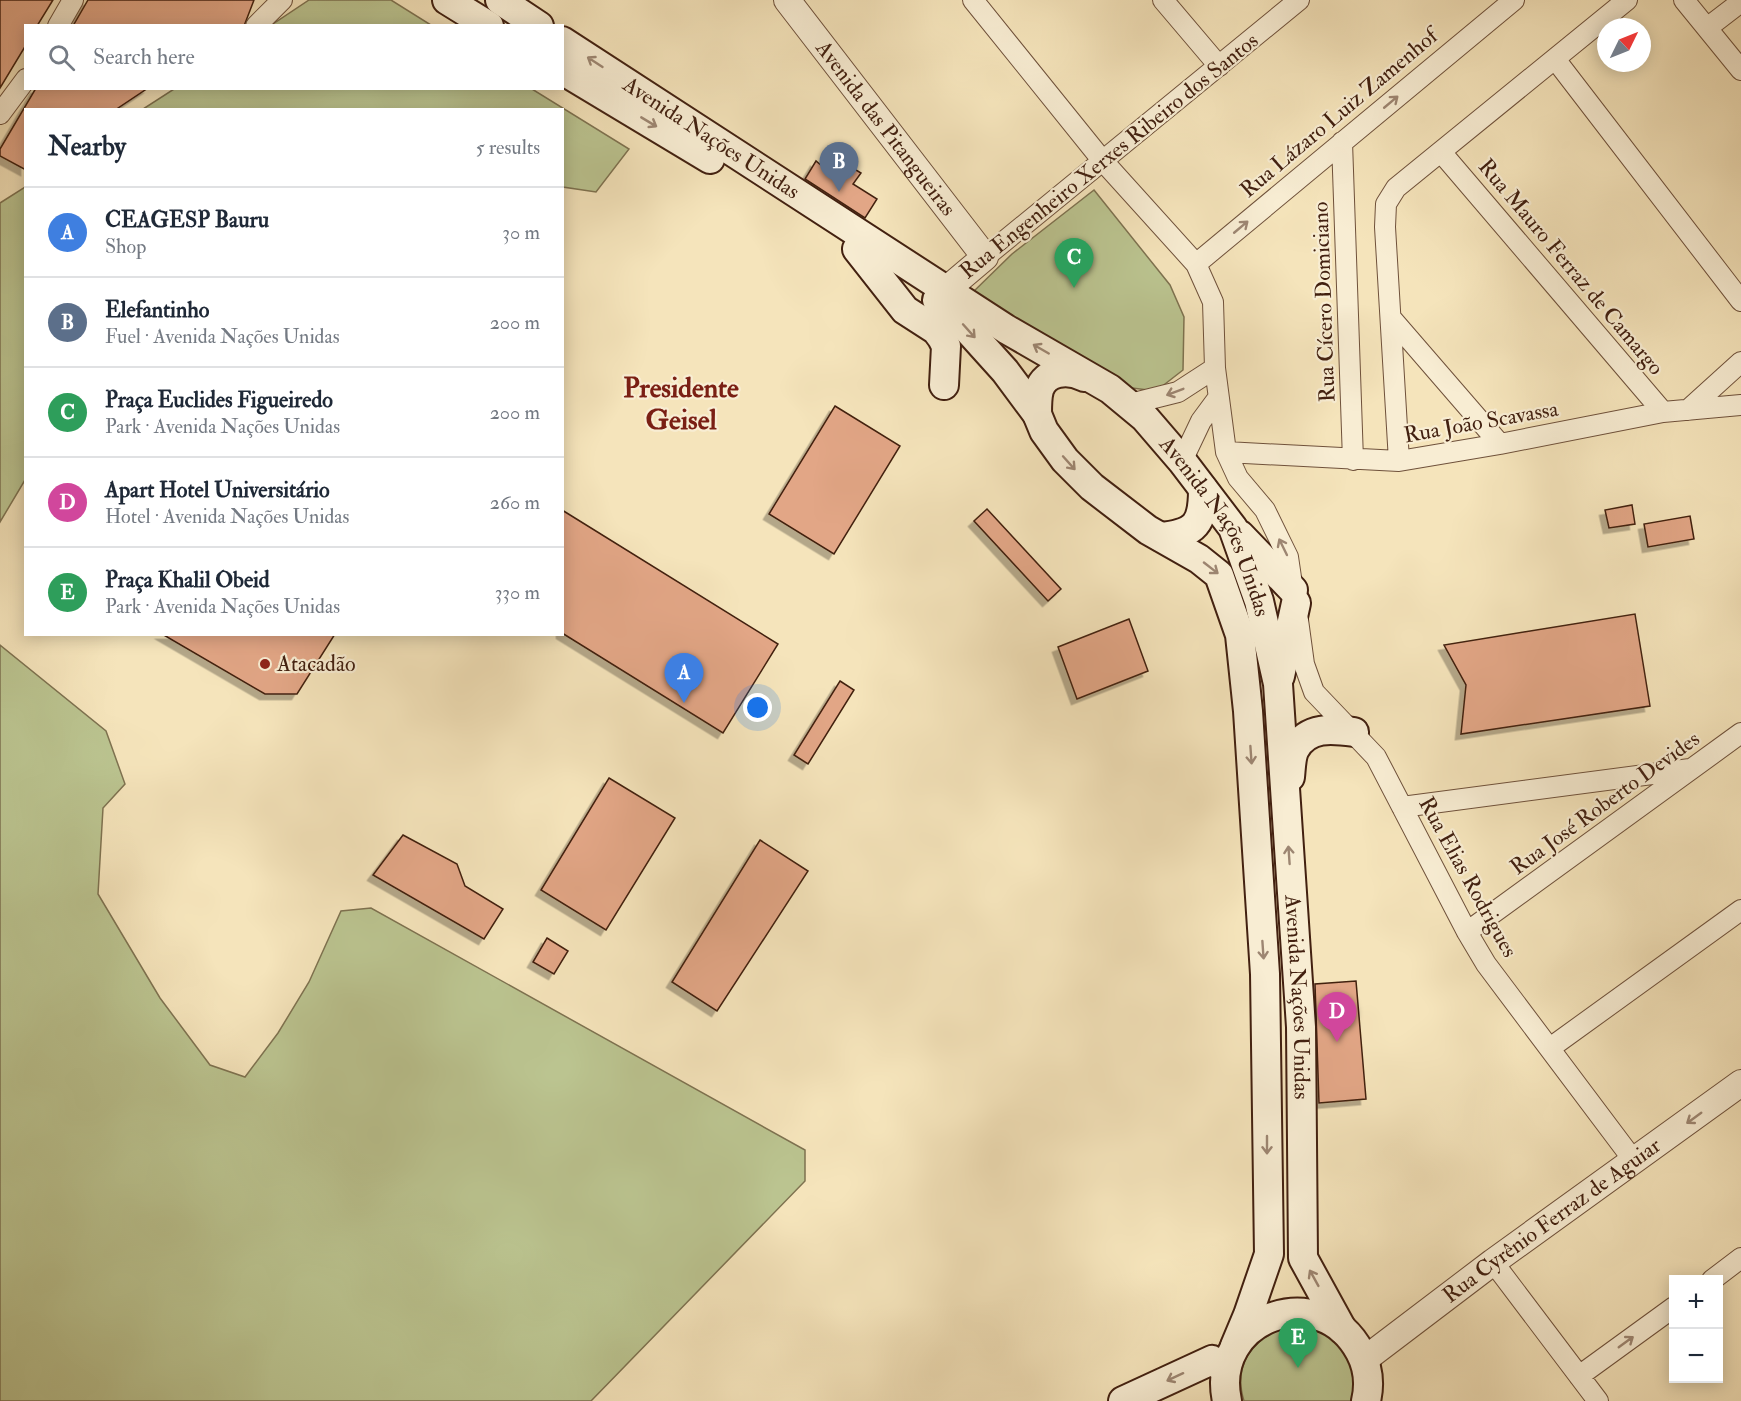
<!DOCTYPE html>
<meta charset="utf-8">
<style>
:root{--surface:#fff;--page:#f2f2f3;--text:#1f2937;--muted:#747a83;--line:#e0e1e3;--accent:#7c3aed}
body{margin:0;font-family:"IM FELL Double Pica",serif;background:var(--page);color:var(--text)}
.controls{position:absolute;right:18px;bottom:18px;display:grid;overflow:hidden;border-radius:0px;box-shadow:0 3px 15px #0003}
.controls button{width:54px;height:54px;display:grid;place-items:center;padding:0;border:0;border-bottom:2px solid var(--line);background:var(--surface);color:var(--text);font:30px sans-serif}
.compass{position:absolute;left:1597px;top:18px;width:54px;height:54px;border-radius:50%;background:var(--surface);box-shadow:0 3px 15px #0003;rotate:47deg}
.you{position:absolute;left:758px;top:708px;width:21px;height:21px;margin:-15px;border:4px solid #fff;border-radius:50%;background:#1a73e8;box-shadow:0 0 0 9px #1a73e833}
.badge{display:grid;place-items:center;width:39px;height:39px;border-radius:50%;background:var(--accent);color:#fff;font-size:20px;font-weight:700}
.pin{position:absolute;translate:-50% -50px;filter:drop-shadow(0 2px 3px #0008)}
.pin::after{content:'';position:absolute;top:32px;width:21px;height:18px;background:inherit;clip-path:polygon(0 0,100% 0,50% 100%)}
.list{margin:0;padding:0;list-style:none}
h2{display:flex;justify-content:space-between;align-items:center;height:78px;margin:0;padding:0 24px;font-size:26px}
h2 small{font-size:20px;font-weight:400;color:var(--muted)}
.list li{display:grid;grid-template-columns:39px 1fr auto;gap:18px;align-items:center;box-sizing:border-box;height:90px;padding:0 24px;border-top:2px solid var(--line)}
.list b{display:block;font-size:22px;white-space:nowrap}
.list p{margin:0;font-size:20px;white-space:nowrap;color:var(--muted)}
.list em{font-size:20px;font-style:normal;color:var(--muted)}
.icon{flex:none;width:33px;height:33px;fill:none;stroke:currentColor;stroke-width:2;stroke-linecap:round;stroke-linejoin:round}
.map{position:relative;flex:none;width:1741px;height:1401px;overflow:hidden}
.search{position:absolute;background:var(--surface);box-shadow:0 3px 15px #0003;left:24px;top:24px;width:540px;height:66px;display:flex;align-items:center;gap:15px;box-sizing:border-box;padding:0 21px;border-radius:0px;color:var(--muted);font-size:22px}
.panel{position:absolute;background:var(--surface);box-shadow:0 3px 15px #0003;left:24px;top:108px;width:540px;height:528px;border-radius:0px}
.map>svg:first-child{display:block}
.green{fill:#bbc490;stroke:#7e7250;stroke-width:1.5}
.building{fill:#e2a686;stroke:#422010;stroke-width:1.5;filter:url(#shadow)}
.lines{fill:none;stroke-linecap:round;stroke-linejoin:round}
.minor-casing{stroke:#6f513b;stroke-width:22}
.tertiary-casing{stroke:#6f513b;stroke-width:28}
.secondary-casing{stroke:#422010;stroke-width:32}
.minor{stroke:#f8edd3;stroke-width:20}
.tertiary{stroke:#f8edd3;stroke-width:26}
.secondary{stroke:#f8edd3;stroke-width:28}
.oneway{stroke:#9d8672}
.poi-dot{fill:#8f2418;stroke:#f8edd3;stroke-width:2}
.labels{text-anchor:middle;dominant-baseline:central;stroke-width:4.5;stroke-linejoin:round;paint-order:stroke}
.street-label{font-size:22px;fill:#422010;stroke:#f8edd3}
.poi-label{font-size:22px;fill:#422010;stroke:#f8edd3;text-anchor:start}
.district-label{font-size:28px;font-weight:bold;fill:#7a1f14;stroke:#f8edd3}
</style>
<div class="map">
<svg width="1741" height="1401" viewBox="0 0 1741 1401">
<defs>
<filter id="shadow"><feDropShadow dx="-5.5" dy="5.5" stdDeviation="0" flood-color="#0004"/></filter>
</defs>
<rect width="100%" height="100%" fill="#f5e4bb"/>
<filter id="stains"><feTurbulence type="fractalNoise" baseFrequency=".00333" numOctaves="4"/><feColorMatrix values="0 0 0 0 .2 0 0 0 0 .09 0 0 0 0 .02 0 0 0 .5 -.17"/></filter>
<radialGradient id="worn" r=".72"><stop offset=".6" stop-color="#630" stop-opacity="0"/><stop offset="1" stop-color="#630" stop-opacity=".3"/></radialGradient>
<path class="green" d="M309,0h82l40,25 -161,1z
M174,89h358l97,60 -33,43 -33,-5 -1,-77 -419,-1z
M25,187v293l-25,42v-319z
M1094,190l76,95 14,32 -1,53 -27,21 -32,-4 -151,-95 39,-38z
M0,645l106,86 19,53 -22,24 -5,86 62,104 50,67 35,12 33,-44 31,-51 32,-71 30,-3 434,242v31l-214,220h-591z
M1291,1326c6,1 13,0 19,1 24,6 45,30 45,55 0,6 -2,13 -2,19h-109c-12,-39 11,-65 47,-75z"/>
<path class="building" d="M0,0h53l-16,26h-11v19l-26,43z
M88,0h166l-10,26h-171z
M36,88h112l-33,22h-89v60l-26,-14v-7z
M831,155l30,18 -8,11 24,15 -12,19 -60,-39 11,-18 7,6z
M835,406l65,40 -66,108 -65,-40z
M1632,505l3,19 -26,4 -4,-18z
M987,509l74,80 -13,12 -74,-80z
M562,510l216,134 -55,89 -161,-100z
M1690,516l4,23 -46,8 -4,-23z
M1635,614l15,92 -189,28 5,-49 -22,-40z
M1129,619l19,52 -71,28 -19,-52z
M162,634h173l-38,60h-32z
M840,681l14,9 -46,74 -14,-9z
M609,778l66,40 -69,112 -65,-40z
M403,835l54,29 8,22 38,23 -19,30 -111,-64z
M760,840l48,31 -91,140 -45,-29z
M547,938l21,13 -14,23 -21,-12z
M1356,981l10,118 -47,4 -4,-119z"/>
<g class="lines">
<defs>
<path id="minor" d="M973,0l129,160 94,104 17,38 2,66 11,84 12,26 27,32 23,47 5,34
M1163,0l56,66
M1684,0l57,70
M58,26l15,-26
M256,26l26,-26
M1707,28l34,-26
M1555,59l186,242
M0,114l26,-35
M1342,142l11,318
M1441,152l222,260
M985,257l314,-257
M1196,264l318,-264
M1391,318l109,126
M1130,404l48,-12 37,-24
M1688,410l53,-48
M1226,452l173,9 101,-17 163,-32 78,-7
M1182,461l19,-40 17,-23
M1399,461l-14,-234 1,-23 10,-16 231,-188
M1298,620l6,44 10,28 62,65 91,175 19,32 148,197
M1402,807l288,-38
M1467,932l274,-199
M1550,1048l191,-138
M1493,1262l105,139
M1712,1280l29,-22
M1579,1376l95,-69"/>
<g id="tertiary">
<path id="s1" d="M787,0l198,257 -39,33"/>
<path id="s2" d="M1364,1360l129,-98 248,-179"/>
</g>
<g id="secondary">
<path d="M447,0l42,26"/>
<path d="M500,0l39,26"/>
<path id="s3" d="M562,41l444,288 104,60 35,29 37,43 51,67 26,73 19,83 23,343 2,231 39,71"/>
<path d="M562,70l148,89"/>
<path d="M857,249l48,61 31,20 6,8 4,8 -2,39"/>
<path d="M937,300l13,10 55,61 32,43 7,17 21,29 27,27 56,43 51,29 20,16 21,60 8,76 17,263 4,280 -21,61 -13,31"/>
<path d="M1037,414c0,-7 0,-17 2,-24 6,-20 30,-21 45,-13"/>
<path d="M1240,535l53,55"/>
<path d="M1161,537c35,-4 42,-13 42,-48"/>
<path d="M1280,676l16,-73"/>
<path d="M1290,777c1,-9 1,-21 5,-28 13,-23 37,-20 59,-17"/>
<path d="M1123,1401l89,-41 13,9"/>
<path d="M1227,1401c-18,-83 93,-124 133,-49 8,15 10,32 6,49"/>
</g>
</defs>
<use href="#minor" class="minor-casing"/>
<use href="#tertiary" class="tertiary-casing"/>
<use href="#secondary" class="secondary-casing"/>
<use href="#minor" class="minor"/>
<use href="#tertiary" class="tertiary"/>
<use href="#secondary" class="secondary"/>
</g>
<defs><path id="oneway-shaft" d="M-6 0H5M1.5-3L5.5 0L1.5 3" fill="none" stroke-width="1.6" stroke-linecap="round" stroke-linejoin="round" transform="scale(1.5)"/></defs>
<g class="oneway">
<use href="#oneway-shaft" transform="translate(595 62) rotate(-147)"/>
<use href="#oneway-shaft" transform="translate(1391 102) rotate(-40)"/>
<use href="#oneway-shaft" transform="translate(649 122) rotate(31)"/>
<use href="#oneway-shaft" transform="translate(1241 227) rotate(-40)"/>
<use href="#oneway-shaft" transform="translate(969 331) rotate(48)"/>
<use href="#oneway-shaft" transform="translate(1041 349) rotate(-150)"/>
<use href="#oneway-shaft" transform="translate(1175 392) rotate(159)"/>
<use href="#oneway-shaft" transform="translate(1069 463) rotate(48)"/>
<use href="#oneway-shaft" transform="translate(1283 547) rotate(-116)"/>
<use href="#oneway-shaft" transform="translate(1211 568) rotate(38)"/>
<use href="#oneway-shaft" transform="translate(1251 755) rotate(86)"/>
<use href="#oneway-shaft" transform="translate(1289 855) rotate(-94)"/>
<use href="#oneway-shaft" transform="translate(1263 950) rotate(86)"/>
<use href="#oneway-shaft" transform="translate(1694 1118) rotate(144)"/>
<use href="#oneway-shaft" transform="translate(1267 1145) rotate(90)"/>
<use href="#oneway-shaft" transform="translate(1314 1278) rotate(-119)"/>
<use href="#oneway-shaft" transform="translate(1626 1342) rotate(-36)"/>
<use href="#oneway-shaft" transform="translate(1175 1377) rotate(155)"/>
</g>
<circle class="poi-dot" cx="265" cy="664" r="6"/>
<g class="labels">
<g class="street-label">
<text transform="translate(1339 113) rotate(-40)">Rua Lázaro Luiz Zamenhof</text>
<text stroke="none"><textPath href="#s1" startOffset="162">Avenida das Pitangueiras</textPath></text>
<text stroke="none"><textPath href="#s3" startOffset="178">Avenida Nações Unidas</textPath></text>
<text transform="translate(1109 156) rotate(-39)">Rua Engenheiro Xerxes Ribeiro dos Santos</text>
<text transform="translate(1571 267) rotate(50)">Rua Mauro Ferraz de Camargo</text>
<text transform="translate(1324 302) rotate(-92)">Rua Cícero Domiciano</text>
<text transform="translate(1481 422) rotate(-10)">Rua João Scavassa</text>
<text stroke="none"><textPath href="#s3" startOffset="826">Avenida Nações Unidas</textPath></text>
<text transform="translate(1605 803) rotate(-36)">Rua José Roberto Devides</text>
<text transform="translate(1468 877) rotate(61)">Rua Elias Rodrigues</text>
<text stroke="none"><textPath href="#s3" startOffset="1312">Avenida Nações Unidas</textPath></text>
<text stroke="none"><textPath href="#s2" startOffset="234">Rua Cyrênio Ferraz de Aguiar</textPath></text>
</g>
<g class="poi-label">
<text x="277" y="664">Atacadão</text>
</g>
<g class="district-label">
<text x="681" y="388">Presidente<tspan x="681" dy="32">Geisel</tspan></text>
</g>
</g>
<rect width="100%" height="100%" filter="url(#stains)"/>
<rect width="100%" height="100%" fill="url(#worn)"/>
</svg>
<div class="controls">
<button>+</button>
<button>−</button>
</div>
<svg class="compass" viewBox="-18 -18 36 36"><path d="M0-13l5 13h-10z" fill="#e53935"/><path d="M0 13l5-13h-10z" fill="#747a83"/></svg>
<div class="you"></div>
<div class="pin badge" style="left:684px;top:703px;background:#3f7fe0">A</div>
<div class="pin badge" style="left:839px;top:192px;background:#5c6f8a">B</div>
<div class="pin badge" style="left:1074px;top:288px;background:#2e9e5b">C</div>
<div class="pin badge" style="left:1337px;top:1042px;background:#d1479c">D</div>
<div class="pin badge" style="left:1298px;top:1368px;background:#2e9e5b">E</div>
<div class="search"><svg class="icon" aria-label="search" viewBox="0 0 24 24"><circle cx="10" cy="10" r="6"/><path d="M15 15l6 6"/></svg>Search here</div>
<section class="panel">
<h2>Nearby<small>5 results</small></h2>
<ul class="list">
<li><span class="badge" style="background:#3f7fe0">A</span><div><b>CEAGESP Bauru</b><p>Shop</p></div><em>30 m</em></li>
<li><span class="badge" style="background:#5c6f8a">B</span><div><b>Elefantinho</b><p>Fuel · Avenida Nações Unidas</p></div><em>200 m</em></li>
<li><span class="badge" style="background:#2e9e5b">C</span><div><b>Praça Euclides Figueiredo</b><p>Park · Avenida Nações Unidas</p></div><em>200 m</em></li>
<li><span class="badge" style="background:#d1479c">D</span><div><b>Apart Hotel Universitário</b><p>Hotel · Avenida Nações Unidas</p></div><em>260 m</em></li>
<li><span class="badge" style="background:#2e9e5b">E</span><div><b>Praça Khalil Obeid</b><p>Park · Avenida Nações Unidas</p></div><em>330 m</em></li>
</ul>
</section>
</div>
